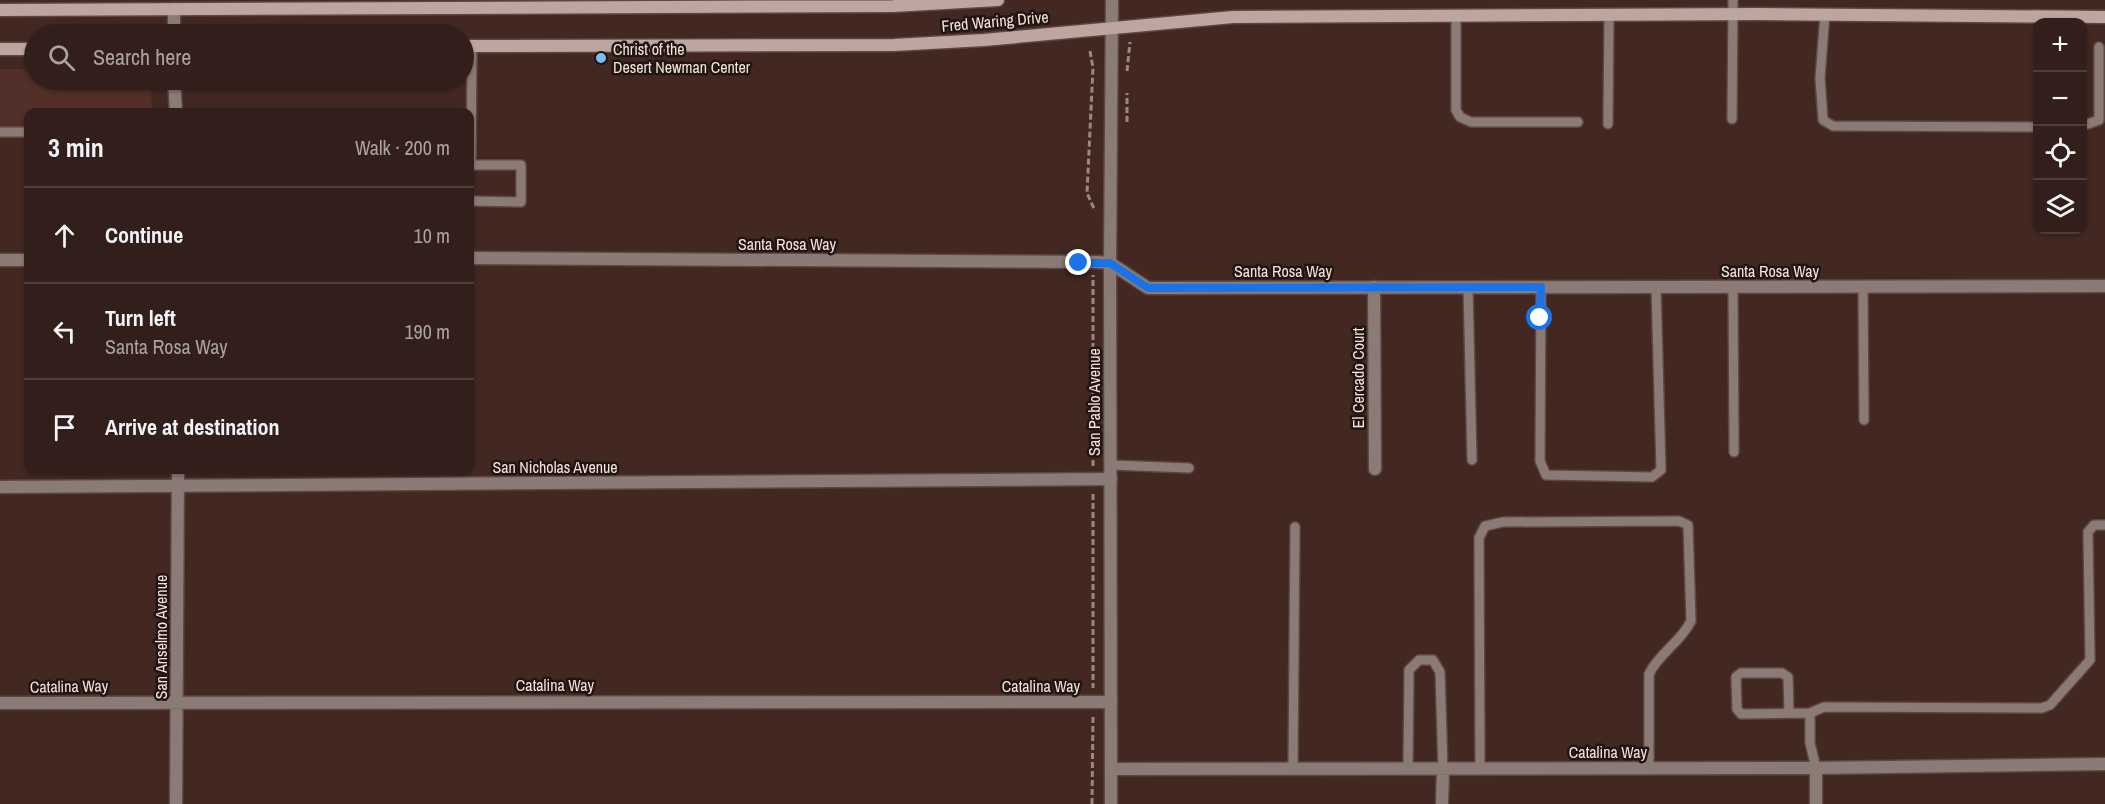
<!DOCTYPE html>
<meta charset="utf-8">
<style>
:root{--surface:#321e1a;--page:#3d2b27;--text:#f1f3f6;--muted:#a8a2a2;--line:#4d3c39}
body{margin:0;font-family:"Archivo Narrow",sans-serif;background:var(--page);color:var(--text)}
.controls{position:absolute;right:18px;top:18px;display:grid;overflow:hidden;border-radius:12px;box-shadow:0 2px 4px #0004}
.controls button{width:54px;height:54px;display:grid;place-items:center;padding:0;border:0;border-bottom:2px solid var(--line);background:var(--surface);color:var(--text);font:30px sans-serif}
.stop{position:absolute;width:18px;height:18px;margin:-14px;border:4px solid #1a73e8;border-radius:50%;background:#fff}
.stop.end{background:#1a73e8;border-color:#fff;box-shadow:0 2px 6px #0008}
.list{margin:0;padding:0;list-style:none}
h2{display:flex;justify-content:space-between;align-items:center;height:78px;margin:0;padding:0 24px;font-size:26px}
h2 small{font-size:20px;font-weight:400;color:var(--muted)}
.list li{display:grid;grid-template-columns:39px 1fr auto;gap:18px;align-items:center;box-sizing:border-box;height:96px;padding:0 24px;border-top:2px solid var(--line)}
.list b{display:block;font-size:22px;white-space:nowrap}
.list p{margin:0;font-size:20px;white-space:nowrap;color:var(--muted)}
.list em{font-size:20px;font-style:normal;color:var(--muted)}
.icon{flex:none;width:33px;height:33px;fill:none;stroke:currentColor;stroke-width:2;stroke-linecap:round;stroke-linejoin:round}
.map{position:relative;flex:none;width:2105px;height:804px;overflow:hidden}
.search{position:absolute;background:var(--surface);box-shadow:0 2px 4px #0004;left:24px;top:24px;width:450px;height:66px;display:flex;align-items:center;gap:15px;box-sizing:border-box;padding:0 21px;border-radius:33px;color:var(--muted);font-size:22px}
.panel{position:absolute;background:var(--surface);box-shadow:0 2px 4px #0004;left:24px;top:108px;width:450px;height:366px;border-radius:12px}
.map>svg:first-child{display:block}
.built{fill:#522f28}
.lines{fill:none;stroke-linecap:round;stroke-linejoin:round}
.service-casing{stroke:#5f4640;stroke-width:12}
.minor-casing{stroke:#5f4640;stroke-width:15}
.tertiary-casing{stroke:#5f4640;stroke-width:15}
.secondary-casing{stroke:#5f4640;stroke-width:15}
.path{stroke:#9d8681;stroke-width:3;stroke-dasharray:6 3;stroke-linecap:butt}
.service{stroke:#8a7b77;stroke-width:9}
.minor{stroke:#8a7b77;stroke-width:12}
.tertiary{stroke:#8a7b77;stroke-width:12}
.secondary{stroke:#bda5a0;stroke-width:12}
.route{stroke:#1a73e8;stroke-width:8}
.poi-dot{fill:#78bff7;stroke:#211512;stroke-width:2}
.labels{text-anchor:middle;dominant-baseline:central;stroke-width:5;stroke-linejoin:round;paint-order:stroke}
.street-label{font-size:16px;fill:#f4e2dd;stroke:#211512}
.poi-label{font-size:16px;fill:#f4e2dd;stroke:#211512;text-anchor:start}
</style>
<div class="map">
<svg width="2105" height="804" viewBox="0 0 2105 804">
<rect width="100%" height="100%" fill="#432822"/>
<path class="built" d="M0,69h34v11h111l6,5 1,27h-124v16h-28z"/>
<g class="lines">
<defs>
<path id="service" d="M1825,14l-5,64 3,42 10,6 205,1
M1456,16v94l4,7 11,5h107
M1732,119l1,-119
M1608,124l1,-109
M2082,126l17,-6v-73
M0,132h28
M470,165h51v37l-51,-1
M471,165l1,-119
M1468,287l4,173
M1541,287l-1,174 6,14 106,2 9,-7 -5,-183
M1733,287l1,165
M1863,287l1,133
M1111,465l78,3
M1789,713l-1,-36 -6,-4h-41l-5,4 1,32 4,5 69,-1v30l6,25
M1810,713l14,-6 218,1 8,-3 40,-45 -2,-128 6,-7h11
M1293,769l2,-242
M1408,769l1,-99 10,-10h14l7,12 3,97
M1480,769l-1,-231 6,-12 18,-4 176,-1 9,4 3,96c-10,21 -32,32 -42,53v94"/>
<path id="minor" d="M174,9v25
M174,80l2,32
M470,258l627,4 13,1 38,25 957,-2
M0,260h28
M1374,287l1,182
M0,487l1111,-8
M0,703l1111,-1
M1816,768v36
M1111,769l705,-1 289,-4
M176,804l2,-334
M1442,804l1,-35"/>
<path id="tertiary" d="M1111,804l-1,-541 2,-263"/>
<path id="secondary" d="M0,10l893,-4 105,-6
M464,46l430,-1 90,-5 249,-23 525,-3 347,3
M0,49h34"/>
</defs>
<use href="#service" class="service-casing"/>
<use href="#minor" class="minor-casing"/>
<use href="#tertiary" class="tertiary-casing"/>
<use href="#secondary" class="secondary-casing"/>
<path class="path" d="M1090,51l3,17 -6,125 8,18
M1127,71l3,-29
M1127,122v-29
M1093,466v-191
M1093,494v194
M1092,804l1,-88"/>
<use href="#service" class="service"/>
<use href="#minor" class="minor"/>
<use href="#tertiary" class="tertiary"/>
<use href="#secondary" class="secondary"/>
</g>
<g class="lines">
<path class="route" d="M1079,263h31l38,25 393,-1 -1,31"/>
</g>
<circle class="poi-dot" cx="601" cy="58" r="6"/>
<g class="labels">
<g class="street-label">
<text transform="translate(995 21) rotate(-5)">Fred Waring Drive</text>
<text x="787" y="244">Santa Rosa Way</text>
<text x="1283" y="271">Santa Rosa Way</text>
<text x="1770" y="271">Santa Rosa Way</text>
<text transform="translate(1358 378) rotate(-90)">El Cercado Court</text>
<text transform="translate(1094 402) rotate(-90)">San Pablo Avenue</text>
<text x="555" y="467">San Nicholas Avenue</text>
<text transform="translate(161 637) rotate(-90)">San Anselmo Avenue</text>
<text x="555" y="685">Catalina Way</text>
<text transform="translate(69 686) rotate(-1)">Catalina Way</text>
<text x="1041" y="686">Catalina Way</text>
<text x="1608" y="752">Catalina Way</text>
</g>
<g class="poi-label">
<text x="613" y="49">Christ of the<tspan x="613" dy="18">Desert Newman Center</tspan></text>
</g>
</g>
</svg>
<div class="controls">
<button>+</button>
<button>−</button>
<button><svg class="icon" aria-label="locate" viewBox="0 0 24 24"><circle cx="12" cy="12" r="6"/><path d="M12 2v4M12 18v4M2 12h4M18 12h4"/></svg></button>
<button><svg class="icon" aria-label="layers" viewBox="0 0 24 24"><path d="M12 4l9 5-9 5-9-5zM3 14l9 5 9-5"/></svg></button>
</div>
<div class="stop" style="left:1540px;top:318px"></div>
<div class="stop end" style="left:1079px;top:263px"></div>
<div class="search"><svg class="icon" aria-label="search" viewBox="0 0 24 24"><circle cx="10" cy="10" r="6"/><path d="M15 15l6 6"/></svg>Search here</div>
<section class="panel">
<h2>3 min<small>Walk · 200 m</small></h2>
<ul class="list">
<li><svg class="icon" aria-label="ahead" viewBox="0 0 24 24"><path d="M12 20V5M6 11l6-6 6 6"/></svg><div><b>Continue</b></div><em>10 m</em></li>
<li><svg class="icon" aria-label="left" viewBox="0 0 24 24"><path d="M17 20v-9H6M10 6l-5 5 5 5"/></svg><div><b>Turn left</b><p>Santa Rosa Way</p></div><em>190 m</em></li>
<li><svg class="icon" aria-label="arrive" viewBox="0 0 24 24"><path d="M6 21V4h12l-3 4 3 4H6"/></svg><div><b>Arrive at destination</b></div></li>
</ul>
</section>
</div>
